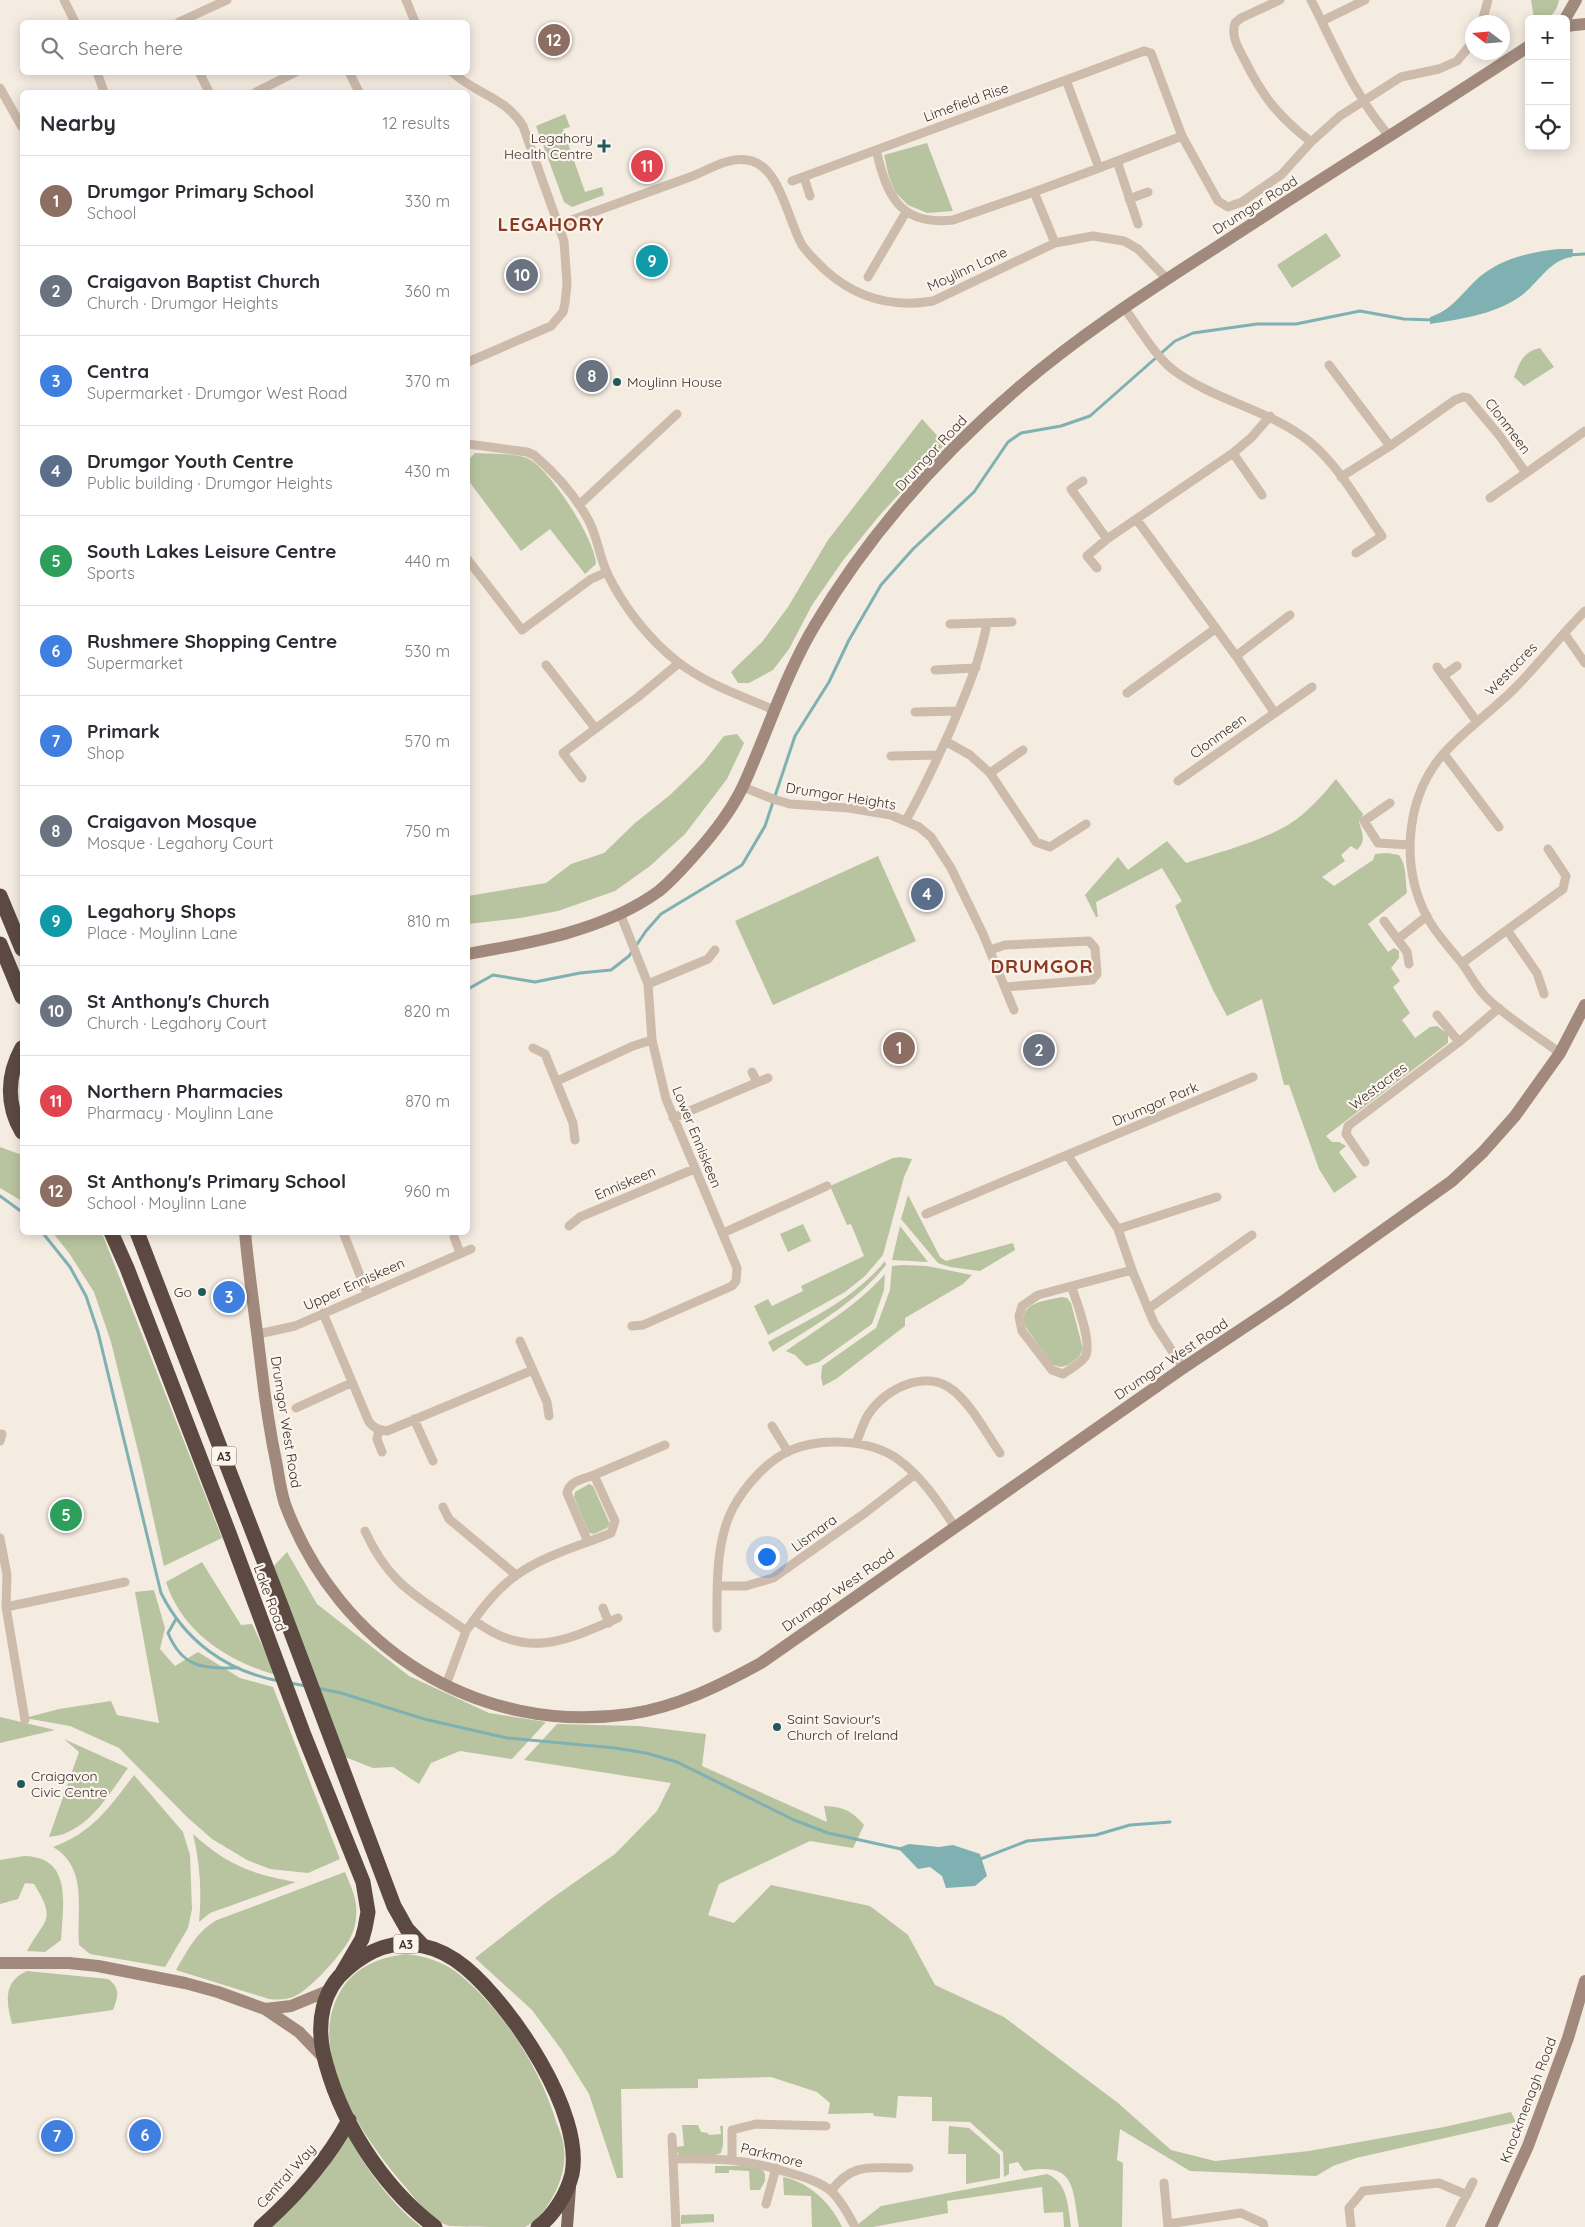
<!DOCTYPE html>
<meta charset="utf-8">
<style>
:root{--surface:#fff;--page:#f2f2f3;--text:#2b2b33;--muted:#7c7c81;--line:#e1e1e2;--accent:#1f5a5e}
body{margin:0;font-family:Quicksand,sans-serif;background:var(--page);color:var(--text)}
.controls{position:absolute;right:15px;top:15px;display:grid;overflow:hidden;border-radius:8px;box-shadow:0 2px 12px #0003}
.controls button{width:45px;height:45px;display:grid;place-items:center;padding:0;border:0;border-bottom:1px solid var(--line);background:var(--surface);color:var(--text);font:25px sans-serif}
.compass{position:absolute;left:1465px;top:15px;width:45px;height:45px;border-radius:50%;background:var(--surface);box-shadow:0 2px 12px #0003;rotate:286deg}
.you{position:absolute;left:766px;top:1556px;width:18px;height:18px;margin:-12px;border:4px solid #fff;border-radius:50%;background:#1a73e8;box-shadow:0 0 0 8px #1a73e833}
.badge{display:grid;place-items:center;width:32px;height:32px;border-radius:50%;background:var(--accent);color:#fff;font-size:16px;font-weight:700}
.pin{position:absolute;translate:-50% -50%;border:2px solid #fff;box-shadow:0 1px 5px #0006}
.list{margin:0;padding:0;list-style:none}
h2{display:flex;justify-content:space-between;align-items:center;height:65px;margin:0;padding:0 20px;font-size:21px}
h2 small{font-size:16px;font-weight:400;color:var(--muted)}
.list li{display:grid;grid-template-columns:32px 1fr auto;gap:15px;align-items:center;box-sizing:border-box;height:90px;padding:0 20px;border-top:1px solid var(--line)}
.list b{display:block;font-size:19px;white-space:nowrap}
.list p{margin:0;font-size:16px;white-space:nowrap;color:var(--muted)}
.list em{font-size:16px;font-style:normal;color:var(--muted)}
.icon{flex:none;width:28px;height:28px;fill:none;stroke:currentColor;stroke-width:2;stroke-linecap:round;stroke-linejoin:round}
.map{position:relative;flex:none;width:1585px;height:2227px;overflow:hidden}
.search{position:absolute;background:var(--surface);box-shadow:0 2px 12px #0003;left:20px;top:20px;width:450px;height:55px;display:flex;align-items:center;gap:12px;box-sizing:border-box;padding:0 18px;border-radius:8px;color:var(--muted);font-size:19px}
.panel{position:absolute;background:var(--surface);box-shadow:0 2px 12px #0003;left:20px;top:90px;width:450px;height:1145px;border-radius:8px}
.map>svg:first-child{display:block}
.green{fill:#b8c4a0}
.water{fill:#7fb0b2}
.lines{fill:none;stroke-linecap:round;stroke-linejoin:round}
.stream{stroke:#7fb0b2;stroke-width:3}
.street{stroke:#cdbbac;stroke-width:9}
.secondary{stroke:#a18a7d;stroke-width:12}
.primary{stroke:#7d675c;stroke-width:12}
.highway{stroke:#5c4a42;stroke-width:15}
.poi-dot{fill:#1f5a5e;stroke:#fbf5ee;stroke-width:2}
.labels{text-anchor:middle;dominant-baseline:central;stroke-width:4.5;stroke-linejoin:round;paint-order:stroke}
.shield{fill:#fbf5ee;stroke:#756b66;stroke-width:1}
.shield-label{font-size:12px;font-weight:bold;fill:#3b302b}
.street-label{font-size:14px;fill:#3b302b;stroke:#fbf5ee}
.poi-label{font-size:14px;fill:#3b302b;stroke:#fbf5ee;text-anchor:start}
.district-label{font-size:19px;font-weight:bold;letter-spacing:1px;fill:#8c3b22;stroke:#fbf5ee}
</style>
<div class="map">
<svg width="1585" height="2227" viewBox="0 0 1585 2227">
<rect width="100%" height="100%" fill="#f4ebe1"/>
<path class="green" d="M1531,0h28c-3,15 -10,19 -25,19z
M565,114l5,13 -7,2 22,63 17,-5 2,8 -32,12 -8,-5 -28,-76z
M927,143l26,68 -26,2 -19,-8 -13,-13 -6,-15 -5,-22z
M1326,233l15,23 -49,32 -15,-23z
M1540,348l14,19 -30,19 -10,-9c6,-15 9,-25 26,-29z
M922,419l23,25 -66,72 -35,43 -32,46 -23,44 -16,21 -24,13h-11l-7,-11 31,-30 26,-35 40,-67z
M475,453c13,1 43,0 54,6 22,12 66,80 67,105l-11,10 -35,-45 -29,22 -53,-71v-20z
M737,734l7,9 -17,36 -42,55 -35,32 -35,25 -57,20 -38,7 -52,6v-28l78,-13 25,-19 33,-11 31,-30 35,-28 33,-32 21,-27z
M1336,779l27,35 -4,8c4,12 7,19 -2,28l-6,-4 -10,9 4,6 -23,16 12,9 39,-26 2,-6 12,-1 12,2c8,11 6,25 8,38l-39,31 20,28 6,-4 5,3v7l-8,10 9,13 -7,6 17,26 -8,7 13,18 15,-11 7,-1 11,8v9l-122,93 6,6h7l7,4 -7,6 18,25 -23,16 -15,-24 -30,-84h-5l-22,-86 -35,17 -14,-26 -38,-84 7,-5 -20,-33 -66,34 2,15h-2l-11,-22 33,-38 10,13 39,-29 19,22c34,-11 71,-20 102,-38 18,-11 35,-30 48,-46z
M878,856l38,85 -143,64 -38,-84z
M0,1147l22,8v46l-22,-13z
M901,1157l11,2 -8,18 -21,78 -18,21 -20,16 -77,43 -14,-29 14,-7 4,7 31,-15 -2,-5 63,-30 -13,-32 -4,1 -17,-39 63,-28z
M908,1195l32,62 6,4 67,-18 2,7 -35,21 -30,-4 -12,-4 -37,-44z
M803,1224l8,17 -23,11 -8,-18z
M900,1226l28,36 -36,-2z
M53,1233h49l120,305 -58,28 -22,-99 -31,-125 -17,-50 -25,-39z
M885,1261l1,4c-30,38 -73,61 -113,87l-5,-10c42,-23 86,-43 117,-81z
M903,1265l24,1 45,9 -9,9 -58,34v8l-69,53 -13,7 -2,-9 1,-11 54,-38 14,-38 2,-24z
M885,1274l-1,16 -12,34 -53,38 -13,4 -11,-11 -9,-4c34,-24 72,-46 99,-77z
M1062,1297l5,1 4,5 12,46 -4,8 -11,8 -7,2 -8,-2 -26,-36c-13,-26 17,-28 35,-32z
M589,1484l4,2 17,38 -3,4 -13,6 -5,-1 -15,-36 1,-5z
M287,1552l30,52 92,72 80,37 57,9 -34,37 -52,-8 -29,12 -12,21 -26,-17 -20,1 -28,-11 -73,-189z
M202,1562l39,63 11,-1 24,51c-49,-14 -94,-43 -110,-93z
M154,1590l11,38 -5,21 15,17 23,-14 42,26 33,9 67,172 -32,14 -38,-4 -23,-9 -35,-21 -25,-22 -68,-69 -49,-22 -45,-8 34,-9 52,-8 6,14 42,8 -24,-131z
M0,1717l55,13 -55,13z
M557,1724l81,2 68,8 -4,32 125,56 -3,-16c19,1 27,4 40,19l-11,23 -43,-7 -91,43 -11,31 26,8 37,-38 99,21 38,29 27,50 69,32 114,86 53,47 44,11 94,-10 135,-24 67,-15 5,10 -160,36 -23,8 -17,10 -126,-5 -70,-42 -3,31 6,3 -1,64h-43c-7,-41 -3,-65 -55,-56l-6,-9 -9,2v10l-5,3 -1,-25 -33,-30 -38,-1v-24l-34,-1 -2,22 -22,-2 -1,-3 -45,1 2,-11 -13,-11 -46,-15 -73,2v9l-77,1 2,89h-6l-28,-84 -28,-45 -29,-39 -57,-52 73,-57 67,-47 42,-43 14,-28 -147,-23z
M64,1739l64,29c-16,22 -34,53 -60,64 -5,3 -13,4 -19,5l30,-85z
M134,1775l49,57 7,23 2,54 -4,19 -23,39 -75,-13 -11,-9c-3,-35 10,-77 -26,-98 40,-15 55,-38 81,-72z
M193,1834c34,31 58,40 103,48l-86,31 -11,9c3,-30 1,-59 -6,-88z
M24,1856c49,1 39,48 37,84l-16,12 -18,-1c18,-33 30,-30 7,-67l-9,-1 -7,16 -18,5v-44z
M345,1872c6,15 13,28 11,44 0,11 -5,23 -12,32 -10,14 -34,41 -49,48 -8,4 -17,4 -26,3l-93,-29c12,-20 20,-38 41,-50z
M406,1954c19,2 38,8 53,20 45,37 81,94 98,150 3,8 7,17 7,26 2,17 -4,35 -13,50 -5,9 -16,23 -26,27 -14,0 -66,0 -76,-1 -20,-7 -34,-28 -47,-43 -39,-46 -97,-130 -62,-191 14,-25 40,-35 66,-38z
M27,1971l81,8c13,9 10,18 5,31l-101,14c-6,-22 -9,-43 15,-53z
M682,2125h16l3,7 7,1 1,2 12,-1 -1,-8h3v19l-2,8 -9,3h-32l-6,-9 10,-1z
M949,2126l20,2 31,27v23l-34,6v-30h-18z
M346,2132c18,34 44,71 75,95h-149c30,-31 59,-54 74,-95z
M715,2166h31l16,3 3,5v7l-5,9h-10l-1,-19 -20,-1v3h-14z
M1047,2174c21,8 21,33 24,53h-7l-1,-15 -19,1 -2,-26 -95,14 1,12 -75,14h-15l-1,-2 24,-19z
M783,2177c26,5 48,26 59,50h-30l-1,-31 -27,-1z
M714,2214v8l-33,2v-9z"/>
<path class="water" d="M1559,249h14l-1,8c-24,3 -34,28 -54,41 -26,17 -58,21 -88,26v-7c20,-6 30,-21 44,-35 23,-23 55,-30 85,-33z
M909,1844l30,3 14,-2 27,9 7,22 -12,10 -29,2 -4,-12 -12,-9 -12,2 -20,-21z"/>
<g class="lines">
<path class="stream" d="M1568,255l17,-1
M468,989l25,-14 42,7 45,-9 31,-3 18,-14 17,-25 15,-17 81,-49 23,-39 30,-90 34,-54 20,-42 32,-55 32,-36 61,-57 34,-50 13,-9 40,-7 29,-10 85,-75 18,-8 64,-9h39l64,-13 44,8 30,1
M0,1196l22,16
M42,1232l28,35 16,29 12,36 63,261c24,48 65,78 118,88
M176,1619l-8,14c15,36 35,35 71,35
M290,1683l16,3
M317,1688l24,5 83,26 83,19 108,10 31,5 31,9 117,58 34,13 73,16
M978,1860l49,-19 69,-6 34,-10 40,-3"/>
<path class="street" d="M64,0l11,22
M406,0l9,22
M1280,0l-39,18 -6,5c-4,14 3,24 9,36 19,38 33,56 67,83
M1311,0c24,47 44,97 79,137
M1322,21l43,-21
M179,22l48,-22
M1482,22l6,-22
M97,72l7,20
M199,72l10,20
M349,72l10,20
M452,72c25,23 52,24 71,54l41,115 3,43 -2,19 -2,9 -12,14 -83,36
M0,88l22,39
M256,92l40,-20
M1182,136l-83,32 -33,-88 78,-29 7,2 31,83 36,65 10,6 14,-5 40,-28 29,-32 29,-26 61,-39 38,-8 18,-8 15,-18
M876,150c11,45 23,76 77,70l81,-28
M1117,161l21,63
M804,177l6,19
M792,181l274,-101
M1129,199l19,-7
M558,225c44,-16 88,-32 132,-48 19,-7 36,-20 57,-17 33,4 40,59 55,85 6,9 15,17 23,25 31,28 67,38 108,31l122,-58 38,-7 31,5 14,8 29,30
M1055,243l-21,-51 65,-24
M868,277l38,-65
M1125,309c14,19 29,45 47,60 42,32 97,40 138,73 30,25 50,63 72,94l-26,17
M1329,365l61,81 -49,31
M468,444l59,8 7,3c21,18 43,43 56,68 7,15 10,34 17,50 16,33 42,67 71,89 28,22 64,34 96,48
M1390,446l65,-46 8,-3 5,1 31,37 27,38 -36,25
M1526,473l59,-42
M1083,481l-12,8 36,50
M1262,495l-29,-42 19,-16 18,-21
M579,505l98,-91
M1137,520l99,136 38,56
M468,560l54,70 69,-51 16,-7
M1097,568l-10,-12 20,-17 126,-86
M950,624l62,-2
M1564,633l21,30
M1236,656l54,-41
M546,665l49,63
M1437,667l40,55
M935,670l41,-2
M1443,676l14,-10
M1127,693l88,-64
M915,712l43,-1
M945,741l25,14 20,18 46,69 14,5 36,-23
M1444,754l55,73
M891,756l48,-1
M990,773l33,-23
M582,778l-19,-25 75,-56 41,-34
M1178,781l134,-94
M743,787l30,12 17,5 59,4 42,7 28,12 12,10 20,31 32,66 31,76
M1390,803l-26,18 14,22 32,2
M906,820c17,-29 30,-59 44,-89 15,-36 30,-69 37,-108
M620,913l28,71 4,56 14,59 71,169 -1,13 -4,5 -89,39 -11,1
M1384,921l23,31 2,12
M1507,930l30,43 7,21
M1398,939l29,-23
M990,950l15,-5 84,-4 6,7 2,26 -5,6 -87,7
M1462,963l101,-74 3,-13 -18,-27
M648,984l60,-25 7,-9
M1437,1015l22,27
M533,1048l12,6 28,69 2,17
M1560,1053c-23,-17 -49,-33 -70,-52 -13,-11 -19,-26 -29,-39 -12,-15 -25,-28 -34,-45 -26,-49 -22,-114 12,-158 21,-26 51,-46 75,-70 24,-24 46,-53 71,-78
M752,1072l5,10
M557,1081l76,-35 19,-6
M673,1118l95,-40
M1068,1156l50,73 14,41 22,53 29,45
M1365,1162l-19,-28 2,-8 111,-84 40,-34
M926,1214l327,-137
M569,1226l11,-9 114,-48
M1118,1229l99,-32
M343,1232l24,61
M723,1233l104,-47
M454,1237l6,16
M1072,1288c5,15 21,56 13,69 -5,7 -15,12 -22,17l-11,-4 -30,-39 -3,-15 3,-10 16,-11 94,-25
M1148,1309l104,-74
M323,1313l46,109c5,6 9,8 18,9l146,-61
M258,1334l37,-8 176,-77
M520,1341l27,61 2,14
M296,1408l55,-25
M414,1419l19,42
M772,1426l16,26
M379,1430l-2,9 5,13
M0,1441l2,-7
M856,1443c4,-9 7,-20 12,-28 17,-27 59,-47 86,-24 19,16 32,42 46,62
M443,1507l6,12 67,56
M365,1531c26,57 55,66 101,100l-20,54
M0,1538l7,37 -1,32 19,113
M588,1542l-21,-49c2,-12 17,-14 27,-18
M718,1586h28l27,-8 92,-65 49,-38
M6,1607l119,-25
M603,1608l6,15
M474,1620c51,40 92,21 144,-2
M717,1628c0,-38 -2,-86 16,-120 12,-22 33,-46 56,-57 31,-14 82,-12 110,9 24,18 40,43 56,67
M466,1631c14,-20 31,-43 52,-57 27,-19 62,-28 93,-41l4,-12 -21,-46 71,-30
M672,2137l4,90
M673,2159c46,-1 73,0 117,14 14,4 31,9 42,19 10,10 17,23 23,35
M732,2159v-29l24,-6 70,2
M1164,2183l4,44
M831,2191c23,-31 43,-22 78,-23
M766,2204l10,-36
M1168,2224l73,-11 22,10 1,4
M1351,2227l-2,-19 14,-17 76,-8 28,12
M1450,2227l23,-45"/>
<path class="secondary" d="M1565,19l11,-19
M1566,26l19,-2
M468,954c63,-11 138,-24 191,-63 17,-14 31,-31 45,-47 16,-19 30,-38 40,-60 24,-53 41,-109 71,-159 52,-88 124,-169 202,-236 60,-52 128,-96 195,-139 105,-69 212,-135 317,-204
M245,1232c4,45 11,89 16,133 4,34 9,68 16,101 2,13 4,26 8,38 53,143 192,232 345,210 47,-7 89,-28 131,-51l422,-295 102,-68 167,-119 31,-29 32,-36 45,-63 25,-48
M0,1963h69l29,3 87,17 33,9 47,17 34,23 26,27
M265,2009l26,-3 39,-16
M1491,2227l37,-81 40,-108 17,-57"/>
<path class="primary" d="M567,2227l3,-39"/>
<path class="highway" d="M0,896l22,53
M0,944l22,53
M22,1048c-15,27 -16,57 0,84
M111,1232l16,36 102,265 75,202 59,147 5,30 -3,16 -3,11 -20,34
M137,1232l145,376 112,298 13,23 16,17
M261,2227c35,-31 66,-66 88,-107
M435,2227c-54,-41 -97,-109 -112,-175 -6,-30 -1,-62 24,-83 22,-19 46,-30 76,-23 15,3 31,12 43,22 45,38 118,144 106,206 -5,20 -18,41 -34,53"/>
</g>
<g class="poi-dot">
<path d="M601.5 138.5h5v5h5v5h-5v5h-5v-5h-5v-5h5z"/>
<circle cx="617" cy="382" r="5"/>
<circle cx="202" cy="1292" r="5"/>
<circle cx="777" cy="1727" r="5"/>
<circle cx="21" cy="1784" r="5"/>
</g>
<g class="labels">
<g class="shield">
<rect x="211.5" y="1446.5" width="25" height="19" rx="4"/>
<rect x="393.5" y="1934.5" width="25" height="19" rx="4"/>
</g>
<g class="shield-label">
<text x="224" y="1456">A3</text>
<text x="406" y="1944">A3</text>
</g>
<g class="street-label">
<text transform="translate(966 102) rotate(-20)">Limefield Rise</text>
<text transform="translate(1255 205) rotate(-32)">Drumgor Road</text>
<text transform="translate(967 269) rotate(-25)">Moylinn Lane</text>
<text transform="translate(1508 426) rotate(53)">Clonmeen</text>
<text transform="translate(931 453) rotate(-47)">Drumgor Road</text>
<text transform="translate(1511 669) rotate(-46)">Westacres</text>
<text transform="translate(1218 736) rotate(-36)">Clonmeen</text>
<text transform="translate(841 796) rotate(9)">Drumgor Heights</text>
<text transform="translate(1378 1086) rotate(-37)">Westacres</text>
<text transform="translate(1155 1104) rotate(-23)">Drumgor Park</text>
<text transform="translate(697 1137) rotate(68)">Lower Enniskeen</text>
<text transform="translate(625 1183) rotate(-23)">Enniskeen</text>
<text transform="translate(354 1284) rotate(-24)">Upper Enniskeen</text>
<text transform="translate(1171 1359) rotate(-34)">Drumgor West Road</text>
<text transform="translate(286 1422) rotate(81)">Drumgor West Road</text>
<text transform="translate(814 1533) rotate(-36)">Lismara</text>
<text transform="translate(838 1590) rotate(-35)">Drumgor West Road</text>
<text transform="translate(270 1598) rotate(70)">Lake Road</text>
<text transform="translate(1528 2100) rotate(-69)">Knockmenagh Road</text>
<text transform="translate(772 2155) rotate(14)">Parkmore</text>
<text transform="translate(286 2176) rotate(-48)">Central Way</text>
</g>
<g class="poi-label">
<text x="593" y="138" text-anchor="end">Legahory<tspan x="593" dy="16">Health Centre</tspan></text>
<text x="627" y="382">Moylinn House</text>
<text x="192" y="1292" text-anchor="end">Go</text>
<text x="787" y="1719">Saint Saviour's<tspan x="787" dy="16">Church of Ireland</tspan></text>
<text x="31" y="1776">Craigavon<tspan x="31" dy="16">Civic Centre</tspan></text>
</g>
<g class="district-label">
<text x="551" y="224">LEGAHORY</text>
<text x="1042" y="966">DRUMGOR</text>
</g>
</g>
</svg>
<div class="controls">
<button>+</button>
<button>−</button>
<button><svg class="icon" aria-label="locate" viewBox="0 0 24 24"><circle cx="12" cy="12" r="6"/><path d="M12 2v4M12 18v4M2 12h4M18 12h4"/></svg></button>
</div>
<svg class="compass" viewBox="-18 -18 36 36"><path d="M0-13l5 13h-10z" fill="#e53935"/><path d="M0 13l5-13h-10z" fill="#7c7c81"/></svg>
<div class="you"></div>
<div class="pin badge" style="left:899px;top:1048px;background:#8d6e63">1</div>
<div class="pin badge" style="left:1039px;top:1050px;background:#6b7280">2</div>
<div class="pin badge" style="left:229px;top:1297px;background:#3f7fe0">3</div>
<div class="pin badge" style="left:927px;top:894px;background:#5c6f8a">4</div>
<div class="pin badge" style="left:66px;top:1515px;background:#2e9e5b">5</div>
<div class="pin badge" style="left:145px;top:2135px;background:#3f7fe0">6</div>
<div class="pin badge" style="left:57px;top:2136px;background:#3f7fe0">7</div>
<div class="pin badge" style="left:592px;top:376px;background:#6b7280">8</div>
<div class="pin badge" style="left:652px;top:261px;background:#0f9aa8">9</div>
<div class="pin badge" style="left:522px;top:275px;background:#6b7280">10</div>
<div class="pin badge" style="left:647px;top:166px;background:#e0444e">11</div>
<div class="pin badge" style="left:554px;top:40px;background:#8d6e63">12</div>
<div class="search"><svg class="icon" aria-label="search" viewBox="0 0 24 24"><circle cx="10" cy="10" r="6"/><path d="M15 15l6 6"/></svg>Search here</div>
<section class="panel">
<h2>Nearby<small>12 results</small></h2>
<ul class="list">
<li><span class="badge" style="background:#8d6e63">1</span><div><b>Drumgor Primary School</b><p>School</p></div><em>330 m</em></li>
<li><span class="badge" style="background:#6b7280">2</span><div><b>Craigavon Baptist Church</b><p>Church · Drumgor Heights</p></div><em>360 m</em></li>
<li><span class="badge" style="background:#3f7fe0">3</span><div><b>Centra</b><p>Supermarket · Drumgor West Road</p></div><em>370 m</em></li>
<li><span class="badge" style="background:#5c6f8a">4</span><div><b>Drumgor Youth Centre</b><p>Public building · Drumgor Heights</p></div><em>430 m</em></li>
<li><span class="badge" style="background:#2e9e5b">5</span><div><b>South Lakes Leisure Centre</b><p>Sports</p></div><em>440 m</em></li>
<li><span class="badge" style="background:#3f7fe0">6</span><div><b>Rushmere Shopping Centre</b><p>Supermarket</p></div><em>530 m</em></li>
<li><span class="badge" style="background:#3f7fe0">7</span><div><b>Primark</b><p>Shop</p></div><em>570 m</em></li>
<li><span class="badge" style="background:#6b7280">8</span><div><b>Craigavon Mosque</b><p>Mosque · Legahory Court</p></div><em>750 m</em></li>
<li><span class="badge" style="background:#0f9aa8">9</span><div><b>Legahory Shops</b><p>Place · Moylinn Lane</p></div><em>810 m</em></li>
<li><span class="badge" style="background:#6b7280">10</span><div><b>St Anthony's Church</b><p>Church · Legahory Court</p></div><em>820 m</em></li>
<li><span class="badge" style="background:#e0444e">11</span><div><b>Northern Pharmacies</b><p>Pharmacy · Moylinn Lane</p></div><em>870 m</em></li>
<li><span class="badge" style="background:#8d6e63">12</span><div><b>St Anthony's Primary School</b><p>School · Moylinn Lane</p></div><em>960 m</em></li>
</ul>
</section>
</div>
